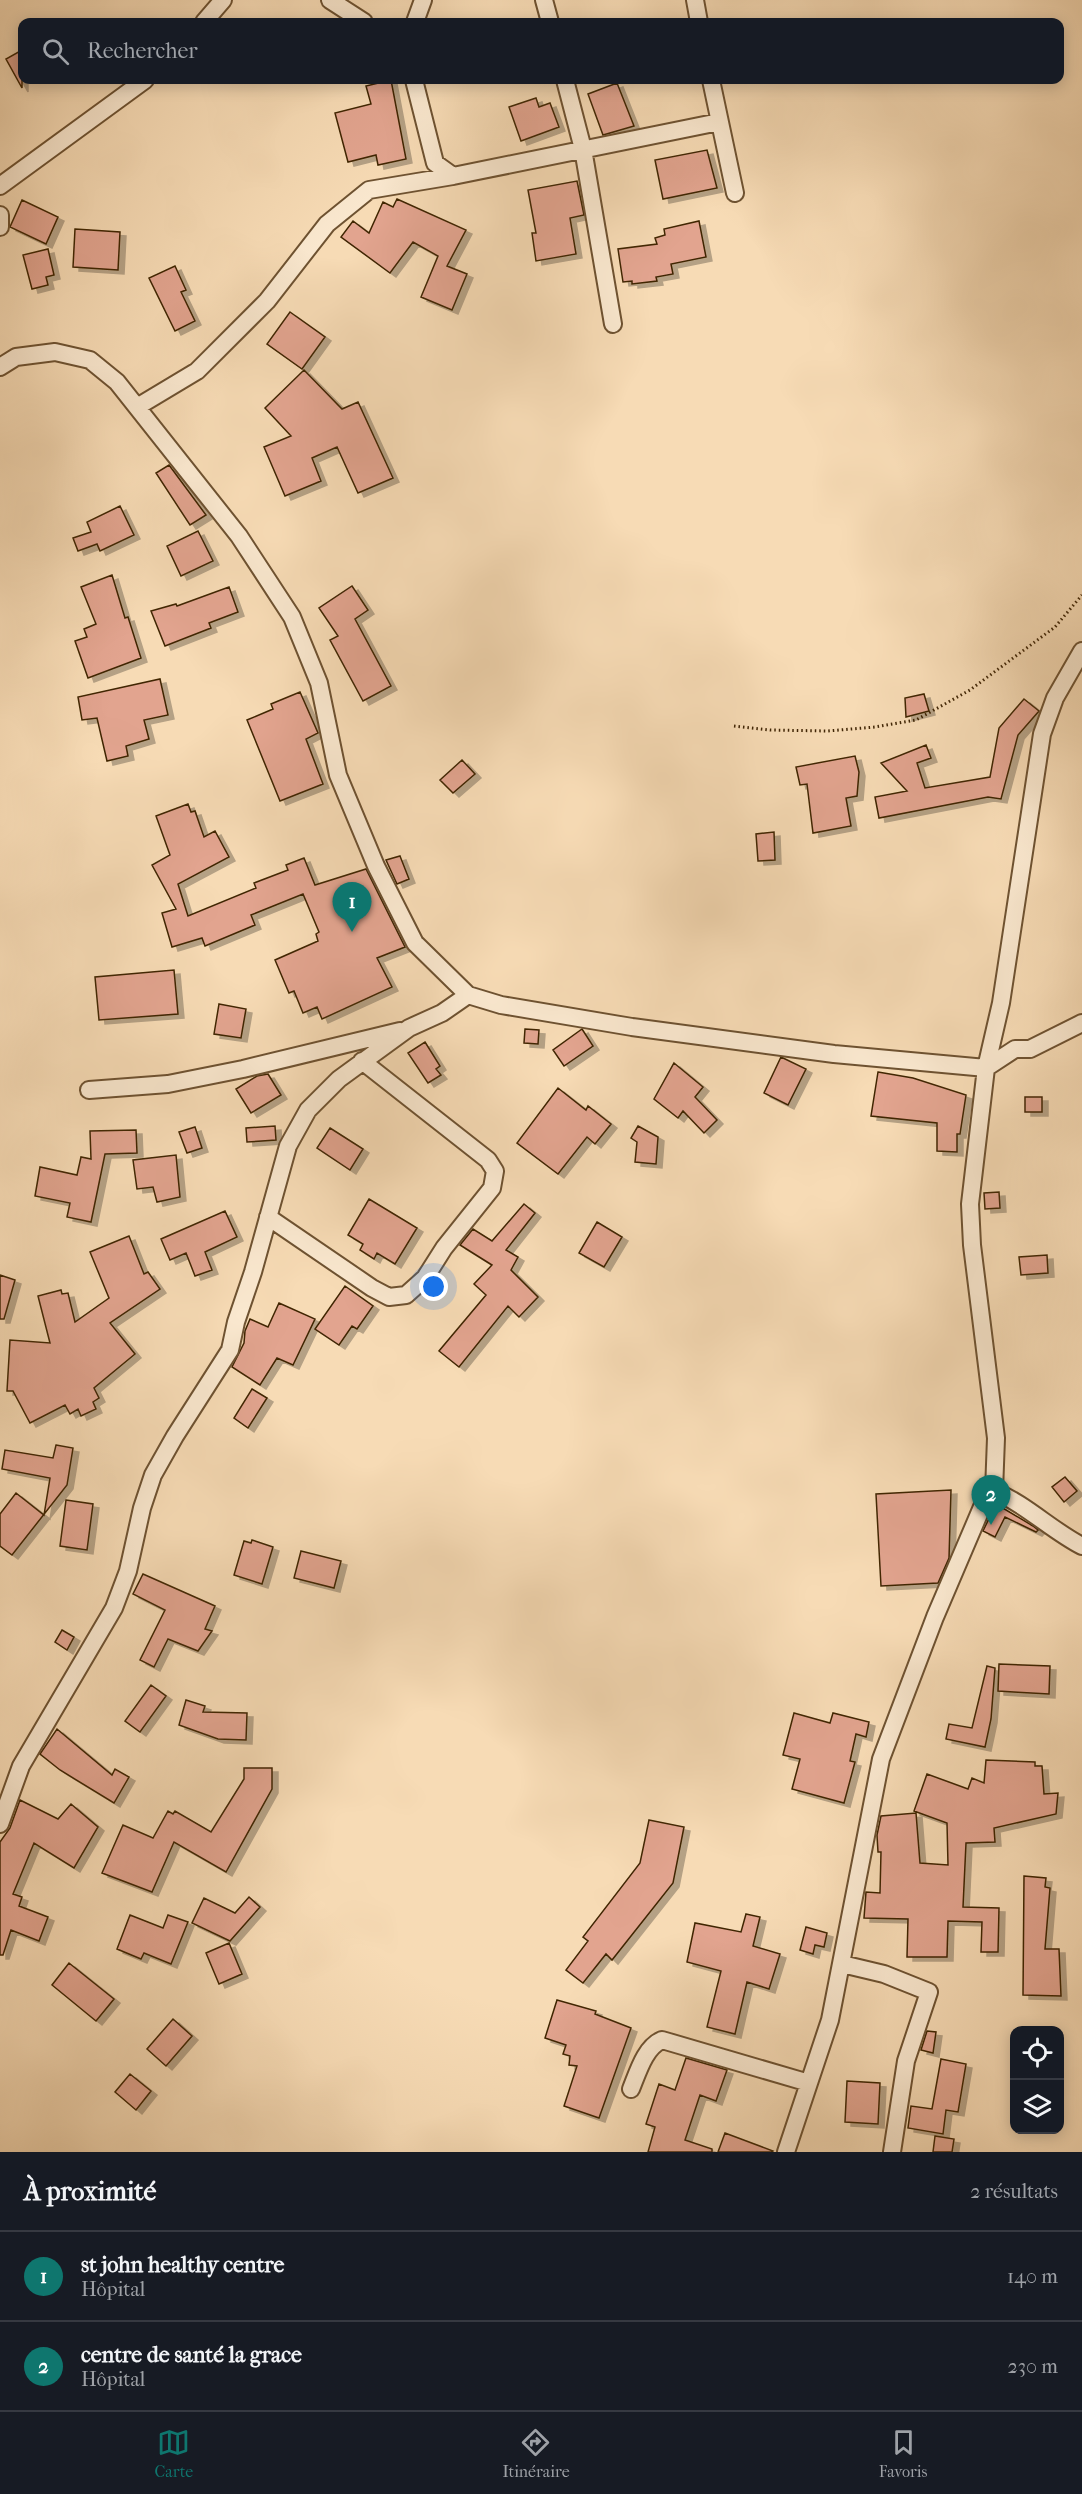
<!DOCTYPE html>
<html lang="fr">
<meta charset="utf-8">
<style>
:root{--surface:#171b24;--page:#242831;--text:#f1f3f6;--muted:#9ea1a6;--line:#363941;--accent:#0f766e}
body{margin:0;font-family:"IM FELL French Canon",serif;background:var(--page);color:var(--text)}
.controls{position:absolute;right:18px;bottom:18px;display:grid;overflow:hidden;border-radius:12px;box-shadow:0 3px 15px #0003}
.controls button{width:54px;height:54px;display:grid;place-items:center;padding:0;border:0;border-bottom:2px solid var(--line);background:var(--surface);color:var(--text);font:30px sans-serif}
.you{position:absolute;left:434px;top:1287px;width:21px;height:21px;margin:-15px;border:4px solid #fff;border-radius:50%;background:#1a73e8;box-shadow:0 0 0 9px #1a73e833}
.badge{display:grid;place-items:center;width:39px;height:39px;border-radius:50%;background:var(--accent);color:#fff;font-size:20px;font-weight:700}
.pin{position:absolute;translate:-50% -50px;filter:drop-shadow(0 2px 3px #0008)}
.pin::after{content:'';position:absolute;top:32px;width:21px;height:18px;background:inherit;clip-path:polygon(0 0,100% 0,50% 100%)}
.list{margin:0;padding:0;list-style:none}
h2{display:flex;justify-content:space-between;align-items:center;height:78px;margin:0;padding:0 24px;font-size:26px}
h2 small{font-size:20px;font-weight:400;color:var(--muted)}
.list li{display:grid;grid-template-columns:39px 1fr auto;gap:18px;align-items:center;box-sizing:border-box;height:90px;padding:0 24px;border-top:2px solid var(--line)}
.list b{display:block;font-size:22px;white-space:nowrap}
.list p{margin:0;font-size:20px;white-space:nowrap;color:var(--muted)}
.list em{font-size:20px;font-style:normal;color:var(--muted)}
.icon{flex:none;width:33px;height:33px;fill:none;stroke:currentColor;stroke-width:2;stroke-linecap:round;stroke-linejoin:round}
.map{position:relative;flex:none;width:1082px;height:2152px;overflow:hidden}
.search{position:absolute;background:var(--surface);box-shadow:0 3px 15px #0003;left:18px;right:18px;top:18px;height:66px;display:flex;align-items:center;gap:15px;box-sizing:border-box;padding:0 21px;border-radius:12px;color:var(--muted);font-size:22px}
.sheet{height:258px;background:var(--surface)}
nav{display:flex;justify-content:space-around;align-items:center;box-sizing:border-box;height:84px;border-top:2px solid var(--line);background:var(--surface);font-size:16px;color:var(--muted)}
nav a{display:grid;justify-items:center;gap:3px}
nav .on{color:var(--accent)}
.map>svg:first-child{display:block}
.building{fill:#e2a48f;stroke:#402505;stroke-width:1.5;filter:url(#shadow)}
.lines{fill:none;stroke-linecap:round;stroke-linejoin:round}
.minor-casing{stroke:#6e5231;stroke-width:20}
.path{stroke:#402505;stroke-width:3;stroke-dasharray:1.5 3;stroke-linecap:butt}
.minor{stroke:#fae8cf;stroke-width:16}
</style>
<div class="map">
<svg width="1082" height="2152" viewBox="0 0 1082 2152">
<defs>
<filter id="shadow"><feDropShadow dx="6" dy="4" stdDeviation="0" flood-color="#0004"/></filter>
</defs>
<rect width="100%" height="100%" fill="#f7dbb5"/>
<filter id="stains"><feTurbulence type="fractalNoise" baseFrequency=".00333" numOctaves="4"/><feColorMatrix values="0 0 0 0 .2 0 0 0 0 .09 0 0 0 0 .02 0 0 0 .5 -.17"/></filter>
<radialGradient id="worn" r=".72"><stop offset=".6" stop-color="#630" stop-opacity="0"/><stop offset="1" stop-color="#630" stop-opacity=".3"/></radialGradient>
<path class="building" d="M22,50v38l-16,-29z
M391,80l15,79 -28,6 -2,-10 -28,7 -13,-49 36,-9 -5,-18z
M617,83l17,43 -31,9 -15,-41z
M536,98l3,9 11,-4 9,24 -38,14 -12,-34z
M707,150l10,38 -54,11 -8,-39z
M577,181l7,34 -14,3 6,36 -40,7 -4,-28h4l-8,-43z
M397,199l69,31 -19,36 20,8 -15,36 -31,-13 17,-41 -25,-14 -23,31 -49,-36 12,-16 16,12 14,-31 10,5z
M22,200l36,17 -12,27 -36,-17z
M699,221l7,36 -35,7 2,10 -17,3 1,4 -25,3v-3l-9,1 -5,-33 39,-5 -2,-6 10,-3 -1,-6z
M75,229l45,3 -2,38 -45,-3z
M48,249l6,26 -8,2 2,8 -16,4 -9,-34z
M175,266l11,24 -5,2 14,29 -20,10 -26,-53z
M290,312l35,25 -23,32 -35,-25z
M304,370l38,39 16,-7 35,76 -35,15 -21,-46 -25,11 9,23 -36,15 -21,-49 27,-11 -26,-28z
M169,465l37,50 -16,10 -34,-52z
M120,506l14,29 -34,16 -3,-7 -19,7 -5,-13 18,-6 -4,-10z
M198,531l15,30 -32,15 -14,-30z
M112,575l13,43 3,-1 13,41 -53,20 -13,-37 12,-4 -3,-8 12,-5 -15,-37z
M352,586l16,24 -13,9 36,67 -28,15 -33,-61 8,-4 -19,-28z
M229,587l9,25 -29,11 2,5 -46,18 -14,-35 25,-7 1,2z
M160,679l8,36 -24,5 5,19 -23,7 2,10 -21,5 -10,-43 -15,2 -4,-23z
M300,692l18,41 -12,6 17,45 -43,17 -33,-81 26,-11 -2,-5z
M924,694l5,17 -23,6 -1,-19z
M1024,699l15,12 -21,24 -17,64 -13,-2 -109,21 -4,-21 32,-6 -26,-28 45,-18 5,13 -14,5 8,25 65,-11 9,-49z
M855,756l4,16 -2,24 -11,2 5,28 -38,7 -6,-49 -7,1 -4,-18z
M462,760l13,14 -22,19 -13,-13z
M188,804l3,8 4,-1 9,26 11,-6 14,26 -51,27 10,32 68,-28 -2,-5 34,-13 -2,-5 18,-7 11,27 51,-16 39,78 -28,11 15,29 -70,32 -5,-12 -14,6 -9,-22 -5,2 -14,-33 43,-19 -2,-7 3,-2 -16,-38 -52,21 4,10 -50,21 -3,-8 -30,9 -10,-34 14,-4 -24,-44 18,-10 -14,-39z
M774,832l1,28 -17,1 -2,-27z
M400,856l9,23 -12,5 -11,-24z
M174,970l4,44 -79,6 -4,-43z
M219,1004l27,5 -5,29 -27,-4z
M525,1029l14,1 -1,14 -14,-1z
M582,1029l11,17 -29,20 -11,-16z
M425,1042l15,24 -4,3 5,6 -13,8 -20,-30z
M781,1057l25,12 -18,36 -24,-12z
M674,1063l29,24 -8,10 22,23 -13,13 -21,-22 -5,7 -24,-19z
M878,1072l35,6 53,17 -6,39h-3v18l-20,-1v-28l-66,-7z
M268,1074l13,21 -30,18 -15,-24 21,-13z
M558,1088l28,22 2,-4 23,18 -16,20 -8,-7 -29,37 -41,-31z
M1025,1097h17v15h-17z
M275,1126l1,14 -29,2 -1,-14z
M638,1126l20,11 -2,27 -21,-2 2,-20 -6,-4z
M195,1127l7,21 -15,5 -8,-21z
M330,1128l33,21 -13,21 -33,-22z
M136,1130l1,23 -32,1 -14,68 -24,-5 3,-14 -35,-7 5,-29 37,8 4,-18 10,2 -1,-28z
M176,1155l4,42 -23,5 -4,-15 -16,2 -4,-29z
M999,1192l1,16 -15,1 -1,-16z
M369,1199l48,29 -22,36 -18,-11 -3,6 -14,-9 3,-6 -15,-9z
M524,1204l11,9 -29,37 12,7 -7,13 27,27 -19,20 -11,-11 -49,61 -20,-16 47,-56 -12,-11 18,-19 -32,-20 13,-16 19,12z
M225,1211l12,26 -32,15 7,18 -17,6 -9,-23 -16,7 -9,-21z
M597,1222l25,15 -18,30 -25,-14z
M129,1236l15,38 4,-2 12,17 -50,34 25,31 -41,34 5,10 -6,4 3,7 -15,7 -3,-7 -8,5 -5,-9 -35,18 -17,-32h-6l3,-51 40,3 -12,-47 23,-6 1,4 6,-1 7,29 34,-24 -19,-46z
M1047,1255l1,18 -27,2 -2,-18z
M0,1275l15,5 -11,39h-4z
M345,1286l28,20 -16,23 -5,-3 -13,19 -24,-16z
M279,1303l36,16 -22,46 -16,-7 -17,27 -28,-18 12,-24 1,-12 5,-12 18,8z
M252,1389l15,9 -19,30 -14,-10z
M56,1445l17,3 -6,37 -55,70 -12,-9v-32l16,-21 28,22 6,-37 -48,-9 3,-19 48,8z
M1065,1477l12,14 -13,11 -12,-15z
M951,1490l-2,68 -11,25 -57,3 -5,-92z
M66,1500l27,4 -6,46 -27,-4z
M996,1504l37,22 5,4 -2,2 -31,-15 -10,20 -12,-6z
M252,1540l21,7 -11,37 -28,-9 10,-34 7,2z
M301,1551l40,10 -7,27 -40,-10z
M143,1574l72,32 -10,23 7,2 -14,20 -30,-12 -14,28 -14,-7 25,-50 -32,-16z
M62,1630l12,7 -7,13 -12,-8z
M999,1664l51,2 -1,28 -51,-3z
M987,1666l8,2 -4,51 -6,28 -39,-8 3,-15 23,4z
M151,1685l15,11 -26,36 -15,-11z
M186,1700l19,6 -2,6 44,1 -1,27 -28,-1 -39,-14z
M794,1713l36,10 3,-10 36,9 -3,15 -10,-3 -6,27 5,1 -11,41 -52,-14 8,-30 -17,-4z
M57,1729l55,46 3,-6 14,8 -15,26 -54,-33 -20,-16z
M986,1760l49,2v4h7l2,28 14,-1 -2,21 -62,14 1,14 -29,1 -3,64 36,1 -1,44h-17l1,-30 -34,-1 -1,36h-40l1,-38 -44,-1 2,-26 14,1 1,-41h-3l-1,-17 4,-19 35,-3 4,50 28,2 -1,-42 -33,-12 13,-37 41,15 4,-11 12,5z
M244,1768h28v21l-46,83 -52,-30 -22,50 -50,-19 21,-48 30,13 15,-27 5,3 2,-3 36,21 33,-53z
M20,1800l38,19 13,-15 27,23 -24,41 -40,-25 -21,51 9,3 -3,9 29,11 -9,24 -28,-11 -8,25h-3v-113l10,-14z
M649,1820l35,7 -11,56 -61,77 -6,-6 -23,29 -17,-13 22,-29 -5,-4 57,-74z
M1024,1876l22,2 -1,9 5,1 -5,61h14l2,47 -38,-1z
M249,1897l11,10 -30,34 -38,-18 12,-25 31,15z
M746,1914l14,3 -7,29 27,8 -11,35 -22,-7 -12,52 -28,-7 14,-56 -34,-9 8,-39 46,9z
M130,1915l33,13 5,-13 20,7 -17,42 -27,-11 -3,6 -24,-10z
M806,1927l21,6 -3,14 -9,-2 -2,9 -13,-4z
M229,1943l13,31 -23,10 -13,-31z
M69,1963l45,36 -18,22 -44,-36z
M557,2000l39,11 -1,3 36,14 -32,90 -35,-12 13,-40 -8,-1 1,-9 -7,-2 3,-9 -21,-7z
M173,2019l19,17 -26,30 -19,-17z
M927,2031l9,1 -3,21 -12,-3z
M686,2058l41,12 -11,31 -16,-6 -15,45 27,9v3h-64l7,-25 -9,-3 13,-40 16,6z
M941,2059l25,5 -8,48 -12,-2 -3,24 -35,-6 3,-22 21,3z
M130,2074l21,17 -15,19 -21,-18z
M847,2081l33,2 -2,41 -33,-2z
M725,2133l48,18 -1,1h-54z
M935,2136l19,3 -2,13h-19z"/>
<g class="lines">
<defs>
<path id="minor" d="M330,0l34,22
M544,0l6,22
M695,0l4,22
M204,22l19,-22
M415,22l8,-22
M414,80l21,83 18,13 266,-54
M565,80l18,69 30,175
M711,80l24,113
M0,186l145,-106
M0,215v12
M0,367l16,-10 39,-5 35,8 27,22 122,154 53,81 27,66 19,92 38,91 39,77 53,52 33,10 131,22 202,27 152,14 29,-19h15l52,-26
M137,407l60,-36 70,-70 60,-77 42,-34 84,-14
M89,1090l79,-6 75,-15 157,-38
M268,1217l104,71 17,9 17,-2 19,-17 19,-30 48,-60 3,-17 -7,-11 -126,-99
M994,1491c33,14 57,39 88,55
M0,1824l21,-58 93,-158 14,-37 14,-63 11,-33 22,-39 55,-86 6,-28 17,-50 35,-126 20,-36 31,-31 70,-51 33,-15 26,-18
M842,1964l42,10 45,18 -23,69 -14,91
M631,2089c7,-17 14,-42 31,-49l147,43
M786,2152l44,-132 51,-261 54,-142 50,-117 9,-9 2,-53 -24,-193 -2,-41 16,-136 15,-65 41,-269 13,-36 27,-47"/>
</defs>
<use href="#minor" class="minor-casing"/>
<path class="path" d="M734,726l36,4 58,1 47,-4 41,-7 54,-30 85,-63 27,-32"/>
<use href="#minor" class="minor"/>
</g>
<rect width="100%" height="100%" filter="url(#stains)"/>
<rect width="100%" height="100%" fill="url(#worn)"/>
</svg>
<div class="controls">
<button><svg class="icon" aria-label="locate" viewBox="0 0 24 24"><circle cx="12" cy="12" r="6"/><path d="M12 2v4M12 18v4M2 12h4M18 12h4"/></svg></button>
<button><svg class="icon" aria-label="layers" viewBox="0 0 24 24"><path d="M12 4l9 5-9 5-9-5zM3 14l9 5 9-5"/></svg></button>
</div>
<div class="you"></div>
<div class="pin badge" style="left:352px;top:932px">1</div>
<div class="pin badge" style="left:991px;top:1525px">2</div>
<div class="search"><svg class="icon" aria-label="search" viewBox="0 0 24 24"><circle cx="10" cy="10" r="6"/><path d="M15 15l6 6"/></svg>Rechercher</div>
</div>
<section class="sheet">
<h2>À proximité<small>2 résultats</small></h2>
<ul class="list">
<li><span class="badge">1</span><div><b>st john healthy centre</b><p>Hôpital</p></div><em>140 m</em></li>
<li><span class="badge">2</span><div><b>centre de santé la grace</b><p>Hôpital</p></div><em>230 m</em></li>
</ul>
</section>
<nav>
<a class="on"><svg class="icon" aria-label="map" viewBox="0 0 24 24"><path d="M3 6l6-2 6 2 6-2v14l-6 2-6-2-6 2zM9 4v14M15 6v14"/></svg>Carte</a>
<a><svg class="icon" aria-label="directions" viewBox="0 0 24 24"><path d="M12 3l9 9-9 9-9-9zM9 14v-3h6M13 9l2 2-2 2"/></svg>Itinéraire</a>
<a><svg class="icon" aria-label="saved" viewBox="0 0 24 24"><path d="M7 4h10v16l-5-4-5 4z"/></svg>Favoris</a>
</nav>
